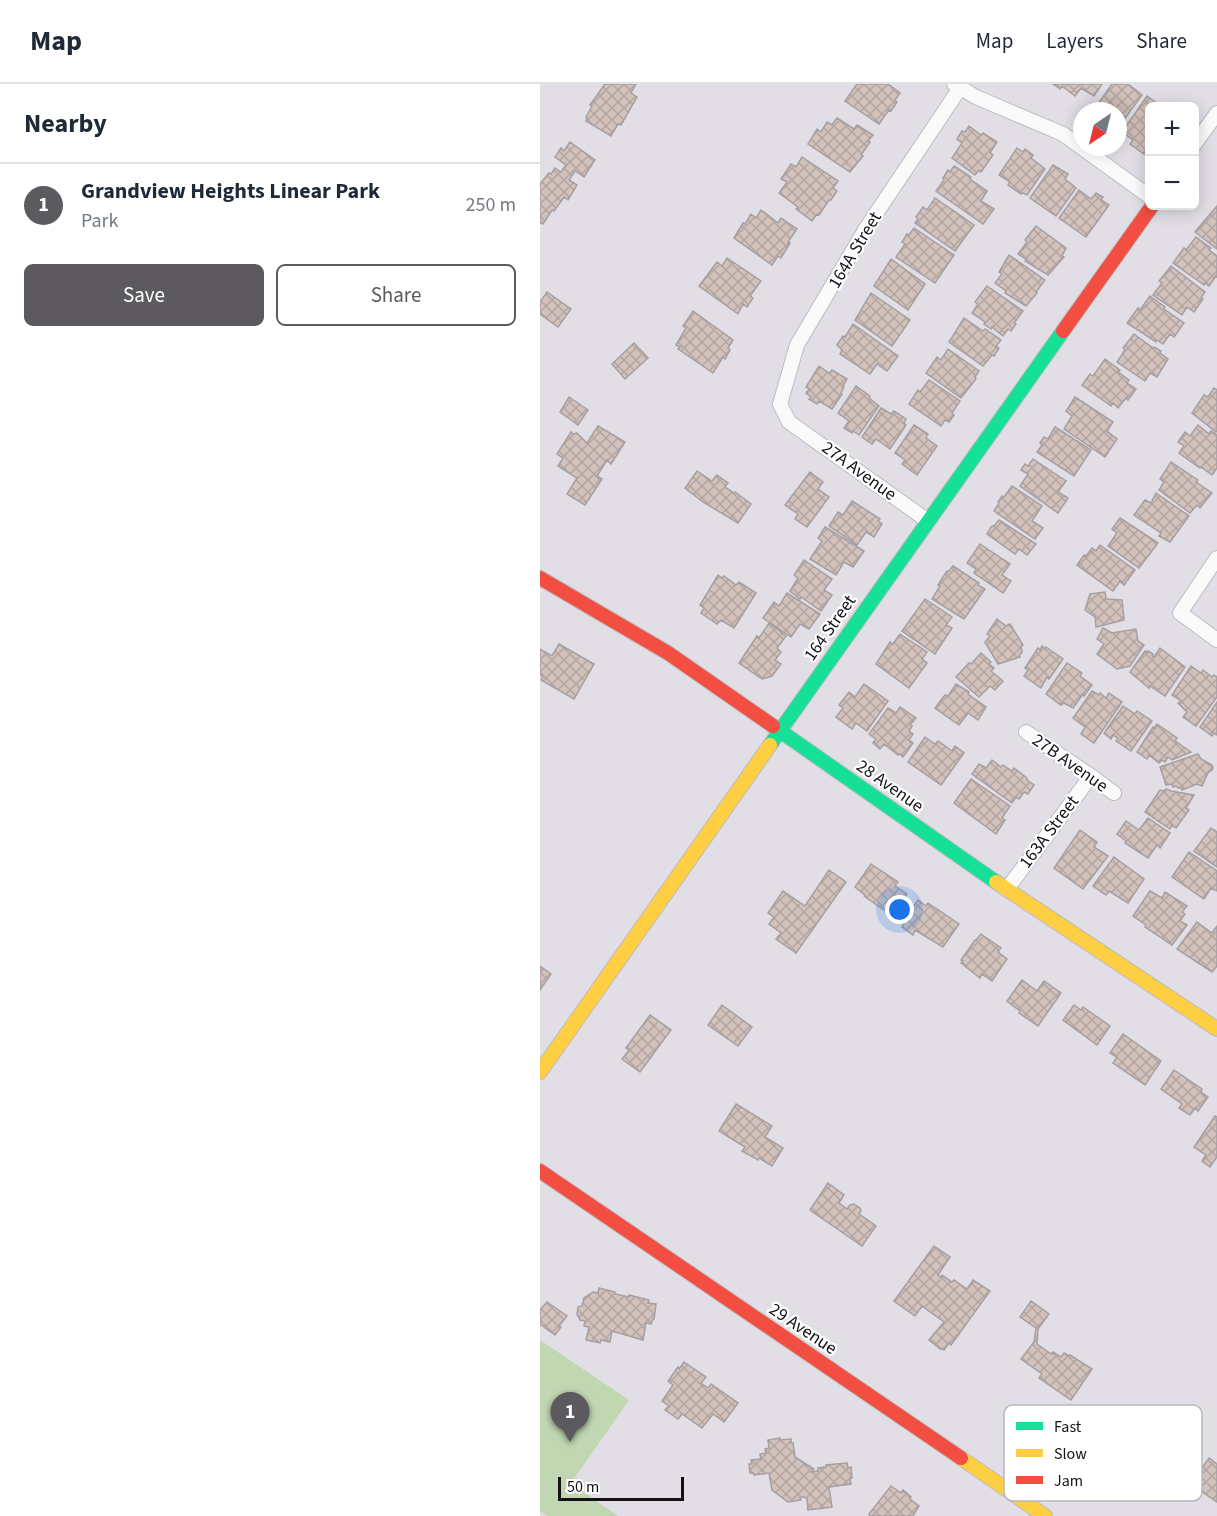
<!DOCTYPE html>
<meta charset="utf-8">
<style>
:root{--surface:#fff;--page:#f2f2f3;--text:#1f2937;--muted:#747a83;--line:#e0e1e3;--accent:#5c595f}
body{margin:0;font-family:"Source Sans 3",sans-serif;background:var(--page);color:var(--text)}
.controls{position:absolute;right:18px;top:18px;display:grid;overflow:hidden;border-radius:9px;box-shadow:0 3px 15px #0003}
.controls button{width:54px;height:54px;display:grid;place-items:center;padding:0;border:0;border-bottom:2px solid var(--line);background:var(--surface);color:var(--text);font:30px sans-serif}
.compass{position:absolute;left:533px;top:18px;width:54px;height:54px;border-radius:50%;background:var(--surface);box-shadow:0 3px 15px #0003;rotate:215deg}
.scale{position:absolute;left:18px;bottom:15px;width:126px;box-sizing:border-box;padding-left:6px;border:3px solid #141116;border-top:0;font-size:16px;line-height:21px;white-space:nowrap;color:#141116;-webkit-text-stroke:4px #fff;paint-order:stroke}
.you{position:absolute;left:360px;top:826px;width:21px;height:21px;margin:-15px;border:4px solid #fff;border-radius:50%;background:#1a73e8;box-shadow:0 0 0 9px #1a73e833}
.badge{display:grid;place-items:center;width:39px;height:39px;border-radius:50%;background:var(--accent);color:#fff;font-size:20px;font-weight:700}
.pin{position:absolute;translate:-50% -50px;filter:drop-shadow(0 2px 3px #0008)}
.pin::after{content:'';position:absolute;top:32px;width:21px;height:18px;background:inherit;clip-path:polygon(0 0,100% 0,50% 100%)}
.list{margin:0;padding:0;list-style:none}
h2{display:flex;justify-content:space-between;align-items:center;height:78px;margin:0;padding:0 24px;font-size:26px}
h2 small{font-size:20px;font-weight:400;color:var(--muted)}
.list li{display:grid;grid-template-columns:39px 1fr auto;gap:18px;align-items:center;box-sizing:border-box;height:84px;padding:0 24px;border-top:2px solid var(--line)}
.list b{display:block;font-size:22px;white-space:nowrap}
.list p{margin:0;font-size:20px;white-space:nowrap;color:var(--muted)}
.list em{font-size:20px;font-style:normal;color:var(--muted)}
.actions{display:flex;gap:12px;padding:18px 24px}
.actions a{flex:1;padding:14px 0;border:2px solid var(--accent);border-radius:9px;text-align:center;font-size:21px;color:var(--accent)}
.actions .main{background:var(--accent);color:#fff}
.map{position:relative;flex:none;width:677px;height:1432px;overflow:hidden}
header{display:flex;align-items:center;gap:36px;box-sizing:border-box;height:84px;padding:0 30px;background:var(--surface);border-bottom:2px solid var(--line)}
header strong{font-size:28px}
nav{display:flex;gap:33px;margin-inline-start:auto;font-size:21px}
main{display:flex}
aside{flex:1;background:var(--surface)}
.map>svg:first-child{display:block}
.park{fill:#c0d7b2}
.building{fill:url(#building-cross-hatch);stroke:#a49fa2;stroke-width:1.5}
.lines{fill:none;stroke-linecap:round;stroke-linejoin:round}
.street-casing{stroke:#bebac0;stroke-width:16}
.fast-casing{stroke:#bebac0;stroke-width:16}
.slow-casing{stroke:#bebac0;stroke-width:16}
.jam-casing{stroke:#bebac0;stroke-width:16}
.street{stroke:#fbfafb;stroke-width:14}
.fast{stroke:#16e098;stroke-width:14}
.slow{stroke:#ffcf43;stroke-width:14}
.jam{stroke:#f24e42;stroke-width:14}
.labels{text-anchor:middle;dominant-baseline:central;stroke-width:4.5;stroke-linejoin:round;paint-order:stroke}
.street-label{font-size:18px;fill:#141116;stroke:#fff}
.key{fill:#fff;stroke:#b8b8b9;stroke-width:1.5}
.key-label{font-size:16px;fill:#141116}
</style>
<header>
<strong>Map</strong>
<nav><a>Map</a><a>Layers</a><a>Share</a></nav>
</header>
<main>
<aside>
<h2>Nearby<small></small></h2>
<ul class="list">
<li><span class="badge">1</span><div><b>Grandview Heights Linear Park</b><p>Park</p></div><em>250 m</em></li>
</ul>
<div class="actions"><a class="main">Save</a><a>Share</a></div>
</aside>
<div class="map">
<svg width="677" height="1432" viewBox="0 0 677 1432">
<defs>
<pattern id="building-cross-hatch" width="8" height="8" patternUnits="userSpaceOnUse" patternTransform="scale(1.5)"><rect width="8" height="8" fill="#d3c1bb"/><path d="M0 0l8 8M0 8l8-8" fill="none" stroke="#b4a5a0"/></pattern>
</defs>
<rect width="100%" height="100%" fill="#e2dee6"/>
<path class="park" d="M0,1256l89,60 -58,83 47,33h-70l-8,-5z"/>
<path class="building" d="M65,0h31l-5,9 6,4 -16,28 -3,-1 -7,12 -25,-15 1,-3 -1,-1 6,-11 -2,-1z
M317,0h31l12,9 -5,7 2,2 -6,9 -2,-1 -10,14 -34,-23z
M513,0h49l-8,12 -13,-8 -6,8 -13,-10 -2,3z
M572,0h16l14,11 -24,33v-17h-25z
M607,12l14,10h-11v40l-6,8 -14,-10 3,-4 -11,-8z
M297,34l17,11 3,-4 16,10 -5,6 2,1 -9,13 2,1 -13,16 -42,-28 9,-15 4,3 6,-10 5,3z
M429,42l12,9 2,-2 14,9 -7,11 3,2 -12,17 -2,-2 -4,5 -23,-17 10,-15 -5,-4 5,-8 3,1z
M30,58l25,18 -11,17 -9,-6 -6,9 8,5 -9,15 -4,-3 -10,14 -2,-1 -9,14 -2,-2 -1,2v-40l9,-11 2,1 4,-6 6,4 5,-7 -11,-8 6,-9 3,3z
M477,64l6,4 2,-3 8,6 -2,3 14,11 -18,26 -4,-2 -2,1 -13,-9 2,-3 -11,-7z
M262,73l36,24 -5,7 4,3 -6,9h-2l-10,15 -2,-1 -5,7 -16,-12 2,-2 -19,-14 8,-11 -6,-3 10,-15 5,3z
M513,81l15,9 -3,5 11,9 -20,28 -26,-18z
M414,82l17,11 -1,2 17,12 -6,10 13,8 -11,15 -47,-33 8,-11 -1,-2 5,-8 2,2z
M539,106l12,9 5,-6 7,4 -2,3 8,5 -23,32 -27,-19z
M395,114l39,27 -19,26 -40,-28 3,-4 -2,-2 7,-10 4,3z
M677,122v43l-22,-17z
M221,126l17,13 3,-5 16,11 -9,13 2,1 -9,15 -3,-2 -6,9 -38,-27 9,-15 2,1 6,-10 5,4z
M496,142l30,22 -4,8 2,1 -16,18 -23,-14 1,-2 -8,-5 9,-12 -2,-2z
M374,144l40,27 -19,28 -39,-26 9,-13 -3,-2 5,-8 2,1z
M656,153l15,11 -2,2 8,6v21l-1,-1 -7,10 -4,-3 -1,2 -31,-22 11,-15 2,2z
M469,171l36,25 -9,12 1,1 -11,13 -21,-13 1,-2 -11,-8 7,-9 -3,-2z
M187,174l34,23 -11,15 3,2 -6,9 -4,-3 -5,10 -39,-28 18,-24 5,4z
M351,175l34,25 -17,26 -34,-24z
M631,182l34,26 -4,6 2,1 -9,13 -7,-5 -5,8 -29,-20 9,-12 -3,-2z
M447,202l36,25 -9,12 2,1 -5,7 -3,-2 -5,7 -11,-9 -1,2 -7,-5 1,-2 -13,-9 6,-9 -3,-2z
M7,208l24,17 -13,18 -18,-13v-12z
M331,209l39,27 -18,26 -37,-26z
M610,212l15,11 -1,2 20,14 -10,14 -4,-3 -7,10 -6,-4 -1,2 -29,-19 11,-15 2,2z
M153,227l40,29 -5,8 2,2 -5,9 -2,-2 -10,16 -35,-24 2,-2 -4,-2 10,-17 -3,-2z
M424,234l19,13 2,-2 16,11 -5,6 3,2 -5,8 -2,-1 -9,11 -34,-24z
M313,240l45,32 -11,15 -10,-7 -7,10 -30,-20 2,-4 -5,-5 6,-9 2,1z
M594,250l19,14 1,-1 7,4 -1,2 8,6 -11,18 -7,-4 -5,8 -28,-19 8,-12 -2,-2z
M94,259l14,15 -23,21 -13,-15z
M408,265l31,22 -4,6 1,2 -15,19 -35,-25 11,-16 4,3z
M565,275l15,11 -2,2 11,8 -2,3 9,6 -8,11 -2,-2 -8,10 -5,-5 -2,3 -29,-21 8,-11 3,2z
M279,282l10,7 3,-3 15,9 -4,7 1,1 -3,6 1,1 -10,15 -13,-8 -2,3 -8,-5 2,-2 -5,-4 3,-4 -3,-2z
M389,296l31,21 -8,12 2,2 -5,7 -4,-2 -4,6 -32,-22 9,-14 2,2z
M316,302l14,10 -1,2 10,8 -20,29 -6,-4 -1,2 -8,-5 5,-7 -11,-8z
M674,304l3,2v41l-1,1 -24,-19 12,-18 4,2z
M29,313l19,13 -10,15 -18,-13z
M535,313l38,25 -6,9 10,8 -12,18 -41,-28 8,-13 -6,-5z
M341,324l10,6 3,-3 12,8 -2,4 2,2 -16,24 -14,-10 -4,5 -10,-7z
M374,341l14,9 -2,4 11,8 -20,29 -15,-11 3,-4 -10,-7z
M658,341l11,9 2,-3 6,4v33l-5,7 -11,-8 -1,1 -6,-4 -15,-11 5,-7 -6,-4 7,-10 5,4z
M58,342l27,16 -14,22 -4,-4 -10,16 5,3 -17,26 -18,-11 10,-16 -19,-12 5,-8 -6,-4 14,-22 2,2 4,-1 10,10z
M515,343l36,23 -17,26 -37,-24 5,-7 -2,-2 4,-6 4,2z
M493,375l33,22 -8,11 10,6 -10,15 -38,-27 8,-12 -7,-4 4,-6 3,2z
M631,378l27,18 -2,2 16,11 -12,15 -3,-3 -7,8 -31,-23 5,-8 -4,-3z
M157,387l15,10 5,-6 11,8 -3,4 9,6 1,-1 16,12 -13,19 -35,-21 -18,-14z
M270,388l13,10 -5,7 11,8 -22,30 -12,-8 3,-5 -13,-9z
M472,402l30,20 -10,15 11,7 -8,11 -41,-28 5,-8 -1,-1 4,-6 2,1z
M616,409l33,23 -19,26 -11,-6 2,-3 -27,-18 11,-15 6,3z
M312,417l28,18 -2,2 4,3 -8,13 -8,-5 -9,13 -28,-19 9,-14 5,3z
M580,434l38,25 -19,25 -31,-22 9,-13 -5,-4z
M459,436l37,24 -9,11 -8,-6 -4,5 -28,-20 4,-7 4,-2z
M285,443l39,24 -11,16 -9,-5 -8,13 -26,-16 12,-18 -4,-3z
M440,460l30,20 -8,11 9,6 -8,12 -29,-20 2,-4 -9,-6z
M560,461l35,25 -11,15 -4,-4 -7,10 -36,-26 7,-10 2,1 6,-8 4,3z
M264,476l28,19 -8,11 8,5 -11,16 -20,-14 -1,2 -10,-8 8,-13 -4,-3z
M413,482l26,17 -1,2 7,4 -21,30 -32,-20 8,-13 -2,-1 9,-14 1,1z
M178,491l4,3 2,-2 12,9 3,-3 17,11 -22,35 -13,-8 -4,4 -16,-11 3,-5 -4,-3z
M565,508l1,7 16,1 2,20 -28,7 -1,-10 -10,-7 5,-16z
M247,509l33,21 -11,15 -9,-5 -9,13 -28,-19 11,-16 5,4z
M385,515l27,18 -6,8 6,3 -17,26 -33,-23z
M457,535l9,7 4,-2 13,21 -2,1 1,6 -3,4 1,1 -22,7 -13,-22 5,-6 -3,-2z
M229,539l17,13 -9,12 4,4 -6,8 6,4 -9,12 -10,3 -23,-16 18,-27 2,2z
M563,544l9,5 24,-4 2,12 6,4 -14,21 -13,3 -20,-15 7,-10 -7,-5z
M360,550l27,18 -5,7 5,4 -18,25 -33,-24 14,-22 3,2z
M19,560l35,20 -20,35 -33,-19 2,-4 -3,-1v-26l12,7z
M502,562l3,3 1,-2 17,12 -14,20 -2,-2 -6,11 -17,-12 4,-6 -3,-2 13,-20 2,2z
M620,564l25,19 -20,29 -15,-10 -1,2 -19,-16 15,-21 2,1 1,-1 5,3 -1,2 2,1z
M441,569l10,9 -2,2 5,4 -3,3 12,10 -8,9 -5,-4 -11,11 -23,-20 13,-14 2,1z
M527,579l15,10 -2,3 12,9 -8,11 -1,-2 -10,14 -9,-5 -3,2 -15,-11z
M651,582l10,7 2,-3 9,7 2,-2 3,2v20l-21,29 -13,-9 4,-5 -9,-9 3,-2 -9,-6z
M324,600l24,17 -21,30 -11,-8 -4,6 -16,-12 7,-9 -4,-3 10,-13 6,5z
M416,600l13,8 -1,2 18,13 -8,13 -10,-7 -9,12 -24,-17 10,-13 3,1z
M552,607l7,4 1,-2 6,5 3,-5 13,9 -28,41 -13,-9 4,-7 -12,-9z
M677,618v33l-3,-2 -2,3 -12,-9z
M583,622l12,8 2,-3 15,10 -21,30 -15,-10 2,-3 -5,-3 -2,4 -7,-6z
M360,623l16,11 -6,7 2,1 -3,5 4,3 -4,6 4,3 -10,14 -3,-3 -2,1 -14,-11 -4,5 -7,-6 3,-4 -7,-5 19,-26 8,5z
M617,640l20,14 -2,3 16,11 -19,8 -4,-3 -3,5 -3,-2 -3,3 -10,-8 -2,4 -10,-7 16,-25 1,1z
M385,653l10,7 3,-3 14,10 3,-5 9,7 -23,32 -33,-23z
M658,670l3,5 11,6 1,3 -1,2 -4,3 -6,13 -5,-2 -15,6v-2h-4l-2,-2 -3,1 -1,-3 -6,1 -6,-18z
M452,676l9,7 2,-2 9,6 2,-3 13,10v2l7,5 -6,9 -4,-2 -5,7 -3,-2 -4,6 -40,-29 7,-10 7,4z
M431,695l39,27 -8,12 3,2 -9,14 -42,-31z
M626,705l5,2 23,4 -8,13 3,2 -13,18 -4,-3 -2,4 -25,-17 15,-22 4,1z
M608,734l22,15 -10,15 -3,-3 -9,13 -23,-15 1,-2 -9,-7 9,-13 13,9z
M671,744l6,4v35l-23,-16z
M540,746l17,12 -3,5 14,9 -25,33 -29,-21z
M649,768l28,19v20l-6,-3 -7,11 -32,-22z
M574,773l30,22 -16,24 -19,-12 -3,4 -13,-9z
M331,780l27,18 -3,4 12,8 -15,22 -28,-20 1,-1 -10,-8z
M289,786l17,12 -50,71 -20,-14 5,-6 -12,-9 5,-7 -6,-4 15,-22 22,15z
M610,807l12,7 3,-6 22,14 -5,6 3,2 -5,7 7,4 -15,20 -27,-18 1,-2 -13,-9z
M378,816l8,6 2,-3 31,21 -16,23 -28,-17 -2,5 -11,-8 3,-6 -1,-1z
M657,838l15,11 5,-7v40l-5,6 -35,-23z
M441,850l20,14 -3,4 9,7 -15,22 -10,-7 -2,4 -19,-15 2,-2 -2,-1 14,-20h1z
M0,882l11,8 -11,16z
M482,896l15,11 7,-10 17,12 -23,33 -19,-13 1,-2 -13,-10z
M182,921l30,22 -14,19 -30,-21z
M534,921l7,5 2,-3 27,19 -13,19 -34,-25z
M110,931l21,15 -31,42 -18,-13 7,-9 -3,-2z
M583,950l38,27 -16,24 -32,-22 4,-6 -7,-4z
M634,986l28,19 -1,3 7,5 -10,14 -3,-3 -5,7 -11,-7 3,-4 -21,-15z
M196,1020l36,22 -7,11 18,11 -11,18 -13,-8 -1,2 -16,-9 3,-4 -26,-16z
M675,1032l2,1v40l-7,10 -8,-6 4,-6 -12,-8z
M288,1099l16,12 -5,8 8,6 3,-4 4,-1 6,4 1,3 -2,3 17,12 -14,20 -52,-36z
M394,1162l16,11 -12,18 3,2 1,-2 10,7 2,-2 13,9 6,-9 17,11 -39,54 -2,-2 -5,7 -4,-2v1l-11,-9 15,-18 -22,-16 -7,10 -21,-15z
M59,1204l16,4v2l14,3v-2l20,5 -1,3 8,1 -2,15h-1l-2,5 -5,-1 -3,17 -31,-9 -2,11 -9,-2 -1,3 -14,-3 3,-13 -5,-1 1,-5 -5,-1 -3,-6 1,-7 4,-1 2,-8 9,-6 5,1z
M491,1217l18,13 -11,15 -1,15 14,10 2,-2 8,5 3,-4 5,3 1,-1 22,14 -21,31 -32,-22 3,-4 -21,-15 13,-17 2,-14 -16,-11z
M7,1218l20,14 -8,10 2,1 -6,8 -15,-11v-14z
M144,1278l22,15 -5,6 7,5 3,-4 27,19 -14,19 -11,-8 -11,14 -20,-14 -4,5 -13,-9 4,-4 -7,-5 11,-16 -5,-4 10,-14 1,2z
M240,1354v2l11,-1v4h2l2,14 19,12 -2,3 6,-1v-3l8,-1v-2l21,-2 1,5 3,-1 1,11 -2,1 1,5 -22,3 3,20 -24,3 -1,-11 -3,-2h-4l1,3 -13,2 -16,-12 -3,-17 -15,2 -1,-2h-3l-1,-9h3l-1,-4 10,-1 -1,-5 6,-1 -1,-4 4,-1 -1,-8z
M669,1374l8,6v38l-16,-11 1,-2 -10,-7z
M351,1402l10,7 2,-3 8,7 -1,2 9,7 -6,10h-43l-1,-2z"/>
<g class="lines">
<defs>
<path id="street" d="M414,0l22,13 87,37 87,63
M654,61l23,-32
M388,437l-139,-99 -9,-18 17,-59 68,-115 95,-142
M677,474l-37,55 37,27
M486,648l65,44 23,17
M467,805l84,-113"/>
<path id="fast" d="M233,642l223,156
M230,661l293,-414"/>
<path id="slow" d="M456,798l221,147
M0,988l230,-327
M421,1374l84,58"/>
<path id="jam" d="M523,247l89,-125
M0,494l128,75 105,73
M0,1087l421,287"/>
</defs>
<use href="#street" class="street-casing"/>
<use href="#fast" class="fast-casing"/>
<use href="#slow" class="slow-casing"/>
<use href="#jam" class="jam-casing"/>
<use href="#street" class="street"/>
<use href="#fast" class="fast"/>
<use href="#slow" class="slow"/>
<use href="#jam" class="jam"/>
</g>
<g class="labels">
<g class="street-label">
<text transform="translate(315 166) rotate(-59)">164A Street</text>
<text transform="translate(319 387) rotate(36)">27A Avenue</text>
<text transform="translate(290 544) rotate(-55)">164 Street</text>
<text transform="translate(530 679) rotate(35)">27B Avenue</text>
<text transform="translate(350 702) rotate(35)">28 Avenue</text>
<text transform="translate(509 748) rotate(-53)">163A Street</text>
<text transform="translate(263 1245) rotate(34)">29 Avenue</text>
</g>
</g>
<rect x="464" y="1321" width="198" height="96" rx="9" class="key"/>
<rect x="476" y="1338" width="27" height="8" fill="#16e098"/>
<rect x="476" y="1365" width="27" height="8" fill="#ffcf43"/>
<rect x="476" y="1392" width="27" height="8" fill="#f24e42"/>
<g class="key-label">
<text x="514" y="1348">Fast</text>
<text x="514" y="1375">Slow</text>
<text x="514" y="1402">Jam</text>
</g>
</svg>
<div class="controls">
<button>+</button>
<button>−</button>
</div>
<svg class="compass" viewBox="-18 -18 36 36"><path d="M0-13l5 13h-10z" fill="#e53935"/><path d="M0 13l5-13h-10z" fill="#747a83"/></svg>
<div class="scale">50 m</div>
<div class="you"></div>
<div class="pin badge" style="left:30px;top:1358px">1</div>
</div>
</main>
